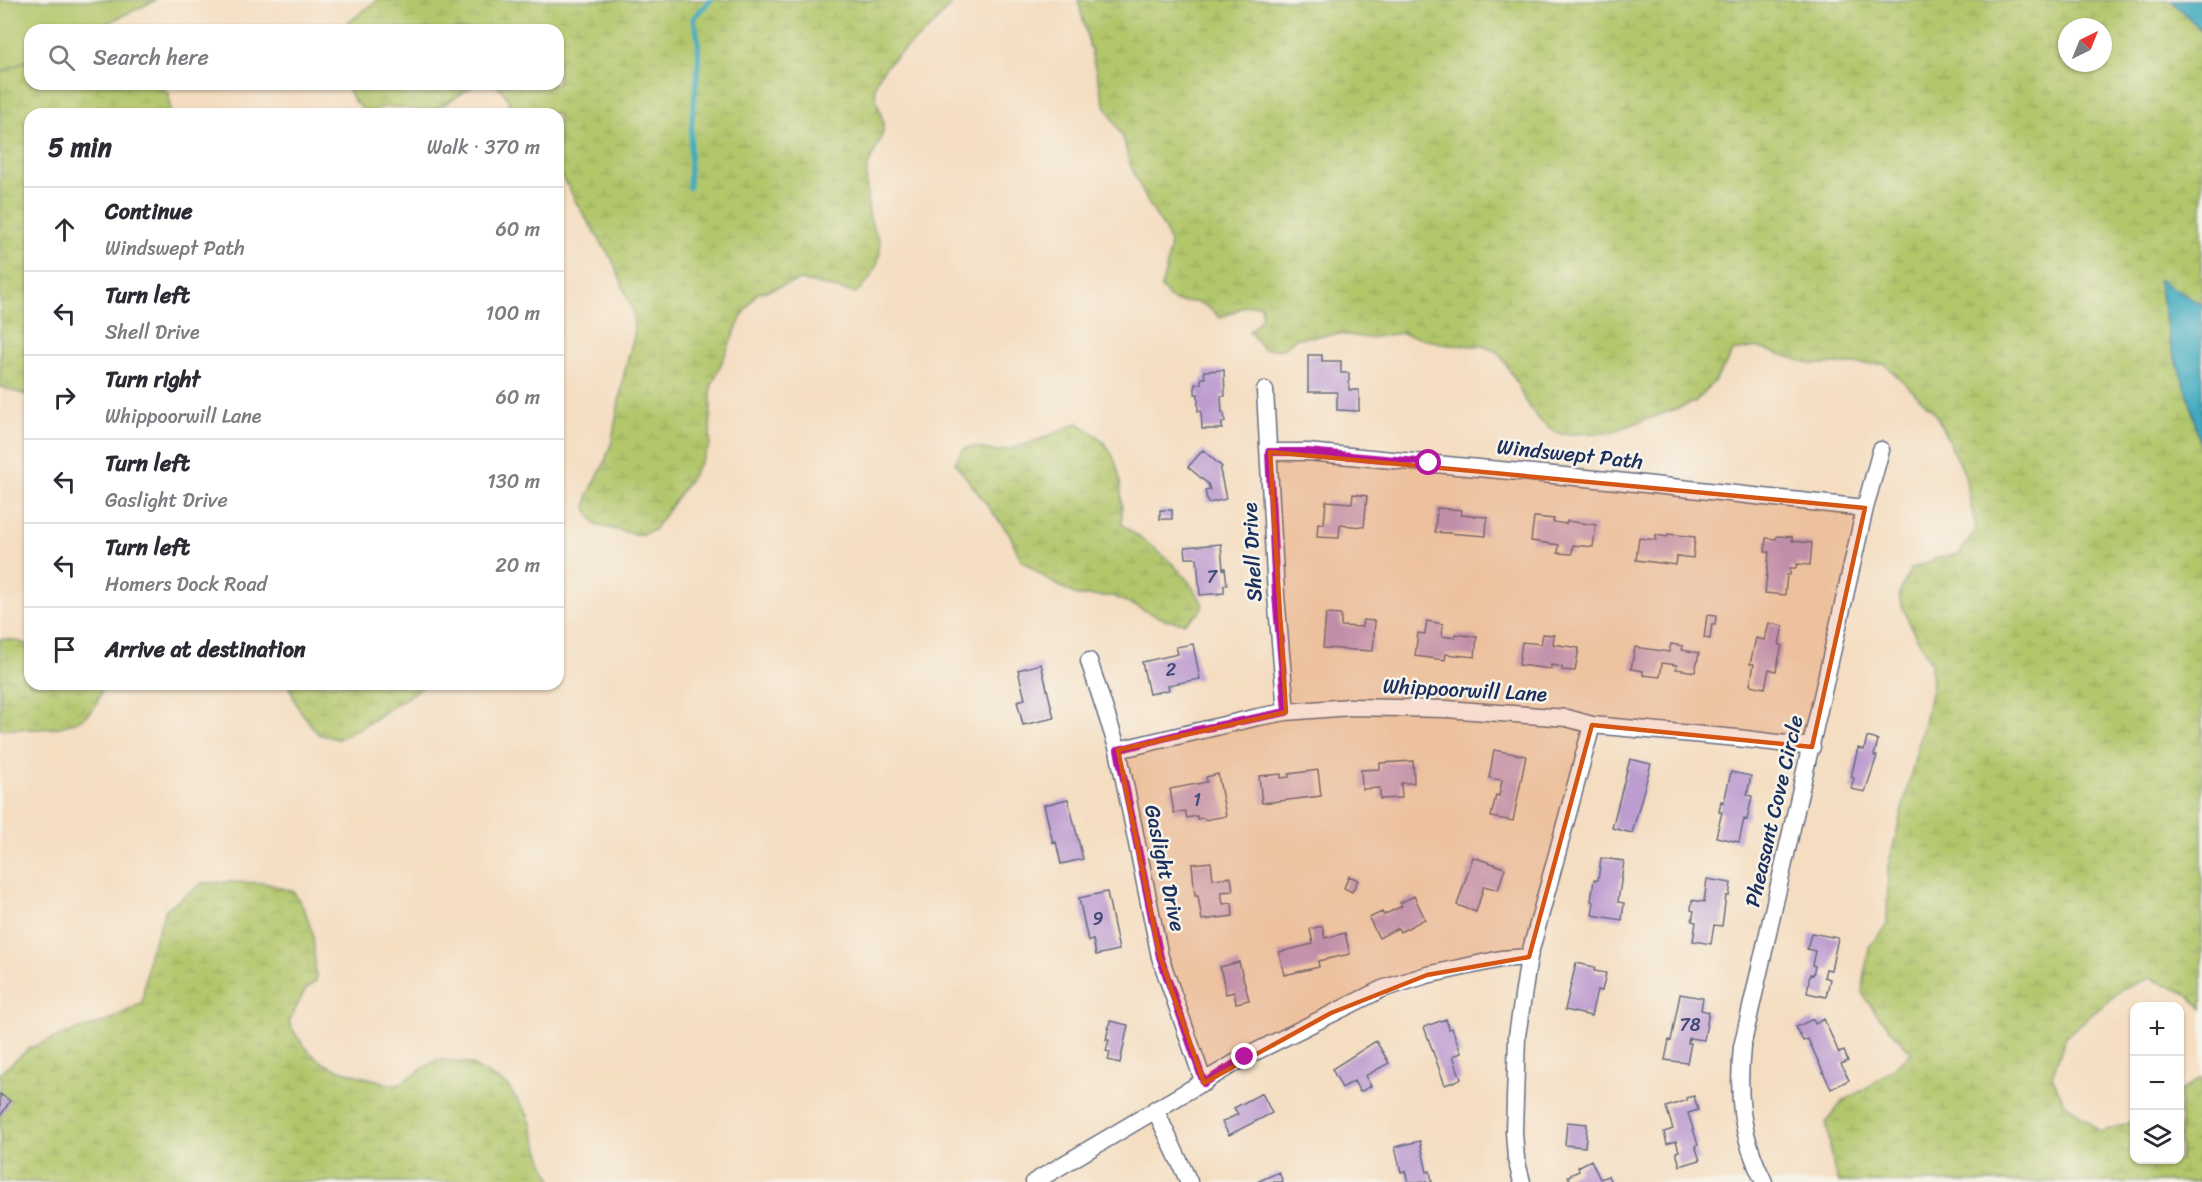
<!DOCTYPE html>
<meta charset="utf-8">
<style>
:root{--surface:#fff;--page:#f7f7f7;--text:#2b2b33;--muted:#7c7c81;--line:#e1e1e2}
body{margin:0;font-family:Sriracha,sans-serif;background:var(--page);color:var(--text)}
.controls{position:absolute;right:18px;bottom:18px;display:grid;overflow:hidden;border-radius:12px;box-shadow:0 2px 4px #0004}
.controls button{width:54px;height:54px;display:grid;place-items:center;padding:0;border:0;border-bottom:2px solid var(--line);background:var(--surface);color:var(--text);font:30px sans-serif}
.compass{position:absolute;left:2058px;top:18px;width:54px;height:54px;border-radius:50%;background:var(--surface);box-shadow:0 2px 4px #0004;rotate:43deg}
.stop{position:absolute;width:18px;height:18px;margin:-14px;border:4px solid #b5179e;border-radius:50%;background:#fff}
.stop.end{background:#b5179e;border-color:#fff;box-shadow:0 2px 6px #0008}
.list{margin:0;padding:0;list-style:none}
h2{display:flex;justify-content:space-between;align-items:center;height:78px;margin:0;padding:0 24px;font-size:26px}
h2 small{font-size:20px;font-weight:400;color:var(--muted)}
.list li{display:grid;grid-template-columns:39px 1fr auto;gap:18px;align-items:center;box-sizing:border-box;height:84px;padding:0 24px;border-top:2px solid var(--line)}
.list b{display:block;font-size:22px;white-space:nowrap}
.list p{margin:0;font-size:20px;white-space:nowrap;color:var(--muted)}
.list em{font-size:20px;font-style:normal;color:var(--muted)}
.icon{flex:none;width:33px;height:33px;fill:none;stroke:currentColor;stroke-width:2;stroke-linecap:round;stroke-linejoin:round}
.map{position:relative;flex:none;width:2202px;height:1182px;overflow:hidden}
.search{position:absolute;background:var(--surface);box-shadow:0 2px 4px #0004;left:24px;top:24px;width:540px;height:66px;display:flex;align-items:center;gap:15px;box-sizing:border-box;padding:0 21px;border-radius:18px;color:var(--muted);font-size:22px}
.panel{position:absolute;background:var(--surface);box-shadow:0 2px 4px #0004;left:24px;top:108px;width:540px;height:582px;border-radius:18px}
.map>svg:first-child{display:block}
.wetland{fill:url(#wetland-marsh);stroke:#667a64;stroke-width:1.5;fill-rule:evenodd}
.park{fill:#b2c66a;stroke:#667a64;stroke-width:1.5}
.water{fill:#40abc0;stroke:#2e6d8f;stroke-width:1.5}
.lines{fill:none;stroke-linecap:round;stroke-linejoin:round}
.stream{stroke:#40abc0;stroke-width:5}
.building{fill:#bd9dd0}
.minor-casing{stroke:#676c80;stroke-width:19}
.minor{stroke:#fff;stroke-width:16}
.route{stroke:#b5179e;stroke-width:8}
.marked{fill:#d45514;fill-opacity:0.2;stroke:#d45514;stroke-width:4.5;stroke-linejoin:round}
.labels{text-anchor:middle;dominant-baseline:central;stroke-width:5;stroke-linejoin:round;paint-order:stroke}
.number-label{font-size:18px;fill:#444a7a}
.street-label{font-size:21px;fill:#1b2f5e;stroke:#f7f3e8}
</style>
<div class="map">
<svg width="2202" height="1182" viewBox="0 0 2202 1182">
<defs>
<pattern id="wetland-marsh" width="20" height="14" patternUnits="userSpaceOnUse" patternTransform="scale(1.5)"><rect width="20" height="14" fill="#b2c66a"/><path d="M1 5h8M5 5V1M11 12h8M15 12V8" fill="none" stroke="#98aa5e"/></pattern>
</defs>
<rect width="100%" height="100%" fill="#f7f3e8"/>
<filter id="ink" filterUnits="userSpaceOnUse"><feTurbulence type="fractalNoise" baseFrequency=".0167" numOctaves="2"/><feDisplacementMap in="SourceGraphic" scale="12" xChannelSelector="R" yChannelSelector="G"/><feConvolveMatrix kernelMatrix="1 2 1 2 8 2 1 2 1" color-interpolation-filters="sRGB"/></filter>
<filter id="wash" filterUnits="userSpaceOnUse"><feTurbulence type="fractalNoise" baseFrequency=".008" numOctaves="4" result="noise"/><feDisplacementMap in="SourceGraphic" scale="24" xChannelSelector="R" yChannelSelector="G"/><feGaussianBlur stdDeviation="1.35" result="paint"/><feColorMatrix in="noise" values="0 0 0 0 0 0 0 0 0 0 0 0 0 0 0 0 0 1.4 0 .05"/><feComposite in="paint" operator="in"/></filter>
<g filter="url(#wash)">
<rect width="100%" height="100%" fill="#f4ddc0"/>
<path class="wetland" d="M377,0h577c-7,8 -13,17 -21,25 -16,16 -50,37 -57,58 -4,13 6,28 7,41 2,18 -14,30 -16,47 -1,17 0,38 5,54 2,6 7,12 8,17 2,20 -10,41 -25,51l-55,-13 -44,14 -15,24 -30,69 -1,58 -16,28 -40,57 -15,5 -43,-10 -10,-17 2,-13 16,-31 8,-23 12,-67 10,-38 -1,-24 -20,-51 -38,-60 -6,-14 -11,-15v-58h-47c-2,-13 -5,-24 -17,-30h64v-54h-219z
M1078,0h1093l31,31v274l-44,-25 13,66 17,48 14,56v558l-17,-15 -35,-15 -26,10 -58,48 -14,40 10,24 39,32 33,-11v39h46v-69l22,-13v104h-364l-4,-13 -8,-47 16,-20 31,-18 39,-31 -33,-36 -17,-24 7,-46 18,-23 1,-57 44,-177 -1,-27 -19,-34 -14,-33 13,-27 26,-11 22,-4 17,-24 -11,-55 -30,-62 -50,-49h-73l-56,-17 -22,4 -18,28 -21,23 -87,31 -50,1 -20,-15 -13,-18 -10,-22 -17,-27 -15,-6 -34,-1 -49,-12 -31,5 -30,-4 -43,4 -13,11h-20l-14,-18c11,-9 15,-12 12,-26l-16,1 -25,12c-5,-5 -13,-13 -20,-15 -22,-5 -20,7 -39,-15l6,-23 3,-22 -6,-15 -16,-25 -17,-36 -8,-29 -19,-35zM2067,27h36v36h-36z
M30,30v54h127l12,9 1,21h-140v282l-30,-9v-339z
M345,84h133c-15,6 -35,25 -50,26 -22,2 -39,-11 -60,4l-14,-13z
M1078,423c6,5 13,8 19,13 27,22 24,57 25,88 13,12 26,18 38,29 17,14 34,33 43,52l-5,9 -14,9 -18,-3 -53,-24h-35l-28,-15 -29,-21 -11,-25 -55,-72 8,-14c18,-6 22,4 36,2 26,-4 55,-17 79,-28z
M0,639l14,1 16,5v39h75c-5,7 -6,19 -12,25 -23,26 -62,19 -93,20z
M288,684h139l-65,43 -24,12 -20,-5 -21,-28z
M231,882l34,1 29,9 11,19 8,23 3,47 -11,9 -16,32c7,16 23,36 40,44 20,9 46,12 67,20l42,-27 32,5 37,21 21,30 14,43 11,24h-553v-109l30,-25 37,-15 41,-12 34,-18 7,-48 17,-46 37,-26z"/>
<path class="park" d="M0,0h156l-64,30h-62v29l-30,14z"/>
<path class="water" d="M2171,0h31v31z
M2158,279l44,26v145l-14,-56 -17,-48z"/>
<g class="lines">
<path class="stream" d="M689,188c1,-22 1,-44 3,-66 2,-33 13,-72 1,-104l18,-18"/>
</g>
<g id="blocks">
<path class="building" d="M1308,355h14v6h19v12h8v17h10v21l-22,-1v-18h-29z
M1224,370l1,26h-4l1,17h2l1,9h-3v7h-20l-1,-18h-3v-17h-3v-10h6v-6h4l-1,-7z
M1203,450l19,17 -2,3 6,29 -18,4 -3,-12 5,-1 -2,-6 -20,-17z
M1353,494l14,2 -3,31 -24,-2 -1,13 -22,-1 1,-14 6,1 2,-23 26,2z
M1437,508l25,2 -1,5 26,2 -1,19 -51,-4z
M1160,510h12v9h-12z
M1534,517l20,2 -1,3 13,2 1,-3 29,4 -3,22 -20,-2 -1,9 -14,-1 1,-8 -28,-4z
M1668,534l27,3 -2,21 -16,-2 -1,9 -40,-5 3,-22 17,2v-5l11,2z
M1777,536l15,1v4l20,2 -2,22 -13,-1 -1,4h-6v7h-3l-2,20 -20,-2 4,-41h-4l1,-14 10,1z
M1221,544l2,25 2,-1 2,17h-3v8l-24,2 -3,-37h-11l-1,-11z
M1326,614l15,1v11l21,1 1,-7 12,1 -2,30 -50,-3z
M1707,615l9,1 -1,9 -3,-1 -2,15 -6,-1z
M1427,621l16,3 -1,12 13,2 1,-4 21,3 -2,20 -29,-3 -1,6 -30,-4 3,-23 7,1z
M1769,623l14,3 -4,19h3l-6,26 -7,-2 -4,19 -15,-3 4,-21h-4l6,-26 9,2z
M1543,634l11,1 -1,9 26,4 -4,23 -13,-1v-3l-11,-2v4l-32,-4 3,-23 19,2z
M1193,644l7,35 -32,6 1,5 -20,4 -7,-32 36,-8 -2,-7z
M1671,644l12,2 -1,4 17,3 -4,19 -19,-3 1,-4 -15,-2 -2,14 -17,-2v-4l-12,-2 4,-22 34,5z
M1041,664l13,54 -31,7 -6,-24 8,-2 -7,-29z
M1867,737l11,3 -4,16h3l-12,36 -14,-3 3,-11 -3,-1 7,-29 6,2z
M1494,750l32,6 -13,65 -22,-4 5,-22 3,1 3,-16 -13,-2z
M1630,759l21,5 -19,69 -20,-5z
M1413,761l1,22h-13l1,15 -22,1v-11l-18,1 -1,-19 19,-1v-6z
M1318,770l3,26 -59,7 -3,-27 22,-2v4l8,-1v-3z
M1731,772l20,4 -4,19 5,1 -5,24 -3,-1 -5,23 -23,-5 6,-25h-3l2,-11 3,1z
M1218,774l8,42 -21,4 -1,-2 -7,1v-3l-10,2 -2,-7 -11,2 -4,-24 37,-7 -1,-5z
M1068,799l15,60 -22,5 -5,-22 -3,1 -9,-38z
M1473,857l32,11 -7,22 -14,-4 -8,26 -19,-7z
M1601,858l23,3 -6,41 6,1 -2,17 -30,-5 2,-13 -3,-1 3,-21h4z
M1211,862l2,17 18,-2 2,14 -12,1 2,12 9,-1 1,13 -31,4 -4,-24h-3l-3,-32z
M1349,876l9,4 -6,12 -8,-4z
M1707,879l24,4 -2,13h-3l-4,30 -8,-1 -3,19 -18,-3 3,-19 -4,-1 2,-10 -3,-1 1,-10 12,2z
M1107,892l12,58 -23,5 -3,-15 -5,1 -9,-43z
M1414,896l11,23 -25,13 -2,-4 -19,10 -10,-20 13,-6 2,3 18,-9 -2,-3z
M1322,926l3,12 20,-5 5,21 -32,7 1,6 -35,8 -5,-23 34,-8 -3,-15z
M1811,933l27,5 -7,32 -5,-1 -2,8 6,2 -4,18 -19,-4 3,-19 3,1 2,-9 -3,-1 3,-14 -8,-2z
M1239,962l10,38 -13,3 -2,-11 -8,2 -6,-27z
M1576,963l19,4 -1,4 12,2 -4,18 -5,-1 -6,26 -26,-6z
M1680,994l23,4 -2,12 8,2 -5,28 -15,-2 -1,5h3l-4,20 -22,-3 4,-20 2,1z
M1446,1019l3,10 3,-1 9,25 -8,3 8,23 -16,6 -21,-58z
M1813,1019l2,5 9,-5 15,34 5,-2 4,10 -7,3 8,16 -18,9 -23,-50 -5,2 -7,-14z
M1110,1021l18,4 -8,38 -12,-3 2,-8 -4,-1 3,-11h-3z
M1376,1041l13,22 -24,13 6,10 -11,6 -6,-11 -12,7 -10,-19z
M1262,1093l10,20 -43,22 -7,-13 16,-8 -4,-6z
M0,1094l10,7 -10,16z
M1694,1096l4,14 -10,3 10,32 -3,1 5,14 -20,6 -4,-14 3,-1 -3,-10 -9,3 -3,-12 9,-3 -7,-22 21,-7 -1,-2z
M1567,1122l20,2 -2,23 -20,-2z
M1420,1141l7,31 3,-1 2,11h-24l-3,-11 -4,1 -6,-25z
M1591,1160l9,19 8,-3 3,6h-40l-3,-6 11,-5 -1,-4z
M1279,1172l4,10h-26z"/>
</g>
</g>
<g filter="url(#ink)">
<use href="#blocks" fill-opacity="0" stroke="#676c80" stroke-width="1.5"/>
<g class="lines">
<defs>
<path id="minor" d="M1265,390l11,205 10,117
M1270,452h37l300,28 258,28
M1089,661l29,89 42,207 44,126
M1118,750l140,-33 28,-5 64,-5 96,2 121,9 25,7 145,13 75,9
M1155,1109l34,73
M1034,1182l211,-125 137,-68 45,-14 74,-16 28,-2
M1522,1182l-6,-23 -2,-27 3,-96 12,-79 63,-232
M1764,1182c-23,-45 -27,-86 -22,-135l123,-539 16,-58"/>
</defs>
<use href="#minor" class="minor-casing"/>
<use href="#minor" class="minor"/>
</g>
</g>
<g class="lines" filter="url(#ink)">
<path class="route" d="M1245,1057l-41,26 -44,-126 -42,-207 69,-18 99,-20 -10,-117 -7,-143h38l122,11"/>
</g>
<path class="marked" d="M1270,452l595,56 -53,239 -220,-22 -63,232 -102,18 -96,38 -127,70 -44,-126 -42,-207 168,-38z"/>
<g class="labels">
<g class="number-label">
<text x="1212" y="577">7</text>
<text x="1171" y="670">2</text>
<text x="1197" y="800">1</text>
<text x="1098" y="919">9</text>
<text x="1690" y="1025">78</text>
</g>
<g class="street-label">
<text transform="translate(1570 454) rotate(6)">Windswept Path</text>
<text transform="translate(1252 552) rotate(-93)">Shell Drive</text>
<text transform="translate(1465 690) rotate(3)">Whippoorwill Lane</text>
<text transform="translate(1774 811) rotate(-77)">Pheasant Cove Circle</text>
<text transform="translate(1165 868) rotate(78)">Gaslight Drive</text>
</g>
</g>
</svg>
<div class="controls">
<button>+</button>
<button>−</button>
<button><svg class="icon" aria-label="layers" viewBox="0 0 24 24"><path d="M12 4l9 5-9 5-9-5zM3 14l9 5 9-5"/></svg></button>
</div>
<svg class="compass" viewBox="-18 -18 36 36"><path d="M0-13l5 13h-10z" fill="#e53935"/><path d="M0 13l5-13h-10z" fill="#7c7c81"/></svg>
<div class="stop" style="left:1429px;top:463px"></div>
<div class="stop end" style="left:1245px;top:1057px"></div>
<div class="search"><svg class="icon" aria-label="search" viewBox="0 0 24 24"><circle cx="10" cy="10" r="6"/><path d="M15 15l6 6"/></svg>Search here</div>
<section class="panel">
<h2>5 min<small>Walk · 370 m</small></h2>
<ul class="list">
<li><svg class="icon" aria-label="ahead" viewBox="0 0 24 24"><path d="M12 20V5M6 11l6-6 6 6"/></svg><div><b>Continue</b><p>Windswept Path</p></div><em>60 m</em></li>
<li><svg class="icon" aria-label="left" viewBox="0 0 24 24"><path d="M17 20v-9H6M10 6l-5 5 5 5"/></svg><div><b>Turn left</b><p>Shell Drive</p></div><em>100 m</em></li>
<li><svg class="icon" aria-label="right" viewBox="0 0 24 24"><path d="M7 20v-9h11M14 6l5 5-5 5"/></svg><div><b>Turn right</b><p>Whippoorwill Lane</p></div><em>60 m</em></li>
<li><svg class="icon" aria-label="left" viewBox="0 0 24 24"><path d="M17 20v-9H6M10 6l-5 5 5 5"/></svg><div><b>Turn left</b><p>Gaslight Drive</p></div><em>130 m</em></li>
<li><svg class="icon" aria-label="left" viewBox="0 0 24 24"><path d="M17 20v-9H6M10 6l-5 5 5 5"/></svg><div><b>Turn left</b><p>Homers Dock Road</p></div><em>20 m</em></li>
<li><svg class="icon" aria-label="arrive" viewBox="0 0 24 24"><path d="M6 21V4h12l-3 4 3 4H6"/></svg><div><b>Arrive at destination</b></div></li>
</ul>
</section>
</div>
